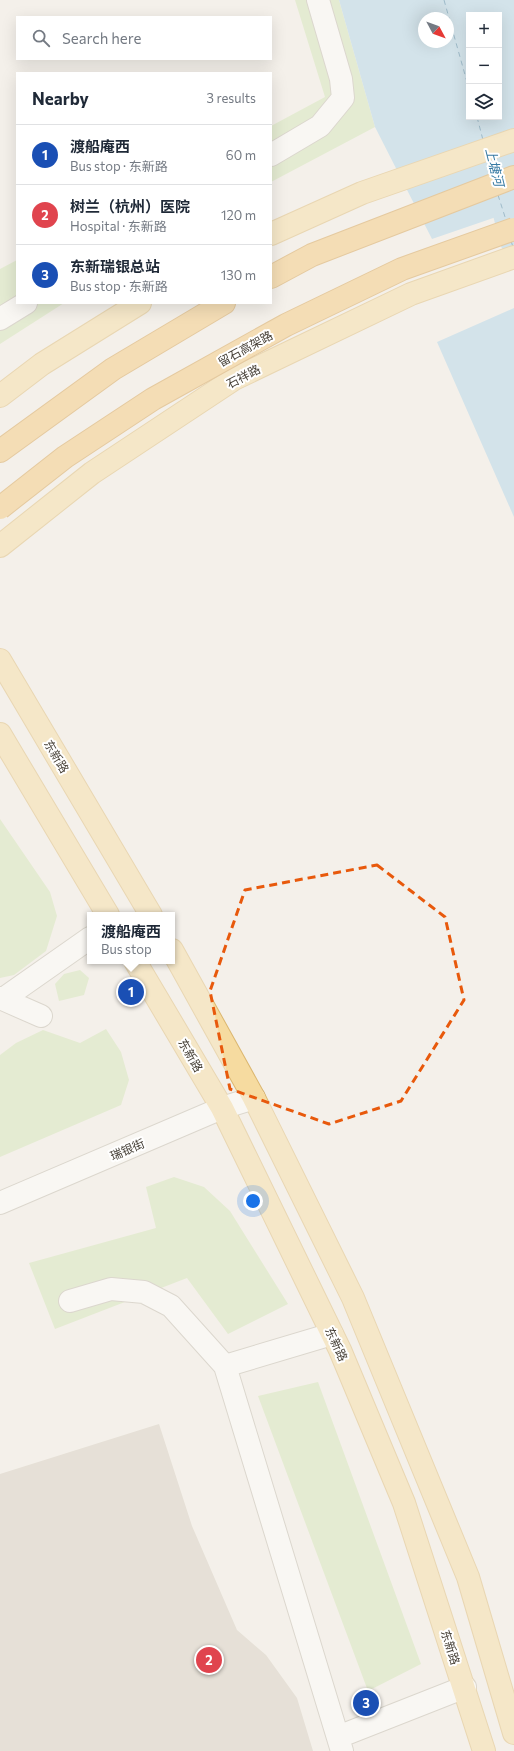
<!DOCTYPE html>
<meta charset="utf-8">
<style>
:root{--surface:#fff;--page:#f2f2f3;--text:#1f2937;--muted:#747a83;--line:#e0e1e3;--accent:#e9412b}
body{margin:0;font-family:Commissioner,"Noto Sans SC",sans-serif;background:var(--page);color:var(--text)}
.controls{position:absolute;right:12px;top:12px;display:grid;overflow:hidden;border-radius:0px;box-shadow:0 4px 16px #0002}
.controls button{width:36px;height:36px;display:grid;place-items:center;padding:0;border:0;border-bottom:1px solid var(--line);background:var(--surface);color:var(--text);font:20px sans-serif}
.compass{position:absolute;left:418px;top:12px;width:36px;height:36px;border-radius:50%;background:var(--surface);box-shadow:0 4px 16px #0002;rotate:131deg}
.you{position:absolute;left:253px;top:1201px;width:14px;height:14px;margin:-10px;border:3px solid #fff;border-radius:50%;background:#1a73e8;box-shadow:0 0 0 6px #1a73e833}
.badge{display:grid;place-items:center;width:26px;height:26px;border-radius:50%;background:var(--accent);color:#fff;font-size:13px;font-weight:700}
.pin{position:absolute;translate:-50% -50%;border:2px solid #fff;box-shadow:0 1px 4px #0006}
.popup{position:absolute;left:87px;top:912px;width:88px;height:52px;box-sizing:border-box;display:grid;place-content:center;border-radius:0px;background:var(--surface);filter:drop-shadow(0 1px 3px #0005);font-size:13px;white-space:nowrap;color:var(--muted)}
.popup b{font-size:15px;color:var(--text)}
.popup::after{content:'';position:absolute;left:50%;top:100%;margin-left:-8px;border:8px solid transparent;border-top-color:var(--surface)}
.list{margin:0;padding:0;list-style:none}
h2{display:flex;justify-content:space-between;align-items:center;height:52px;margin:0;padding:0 16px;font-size:17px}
h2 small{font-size:13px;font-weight:400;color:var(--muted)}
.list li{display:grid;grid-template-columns:26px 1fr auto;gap:12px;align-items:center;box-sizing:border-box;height:60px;padding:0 16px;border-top:1px solid var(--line)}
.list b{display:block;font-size:15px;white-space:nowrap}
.list p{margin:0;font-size:13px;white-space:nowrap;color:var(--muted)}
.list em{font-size:13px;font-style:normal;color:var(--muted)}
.icon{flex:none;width:22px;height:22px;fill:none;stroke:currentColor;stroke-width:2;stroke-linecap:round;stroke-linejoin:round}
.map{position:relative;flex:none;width:514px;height:1751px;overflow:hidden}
.search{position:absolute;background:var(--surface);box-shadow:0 4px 16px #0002;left:16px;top:16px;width:256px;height:44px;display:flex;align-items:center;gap:10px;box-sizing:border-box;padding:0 14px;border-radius:0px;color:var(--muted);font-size:15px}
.panel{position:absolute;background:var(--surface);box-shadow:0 4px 16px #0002;left:16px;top:72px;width:256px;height:232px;border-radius:0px}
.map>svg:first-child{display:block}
.green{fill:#d1e4b6}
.water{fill:#abd3eb;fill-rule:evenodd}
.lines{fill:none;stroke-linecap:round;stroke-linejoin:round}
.canal{stroke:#abd3eb;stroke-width:28}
.ferry{stroke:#377aa3;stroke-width:1;stroke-dasharray:5 4;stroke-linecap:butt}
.building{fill:#d4ccc0}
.minor-casing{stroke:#beb8ad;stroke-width:24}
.major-casing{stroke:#dbb770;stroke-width:24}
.highway-casing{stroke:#d29a46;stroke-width:24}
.minor{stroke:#fff;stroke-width:22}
.major{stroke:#f6dba0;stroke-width:22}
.highway{stroke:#f3c576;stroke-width:22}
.highway-bridge-casing{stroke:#d29a46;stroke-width:24;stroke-linecap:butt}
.highway-bridge{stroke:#f3c576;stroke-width:22}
.marked{fill:none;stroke:#e8590c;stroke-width:3;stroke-dasharray:8 5;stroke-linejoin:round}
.labels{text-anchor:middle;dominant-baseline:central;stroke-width:4;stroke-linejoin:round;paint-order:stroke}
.street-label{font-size:12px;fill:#474138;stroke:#fff}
.water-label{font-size:13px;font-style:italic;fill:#377aa3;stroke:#fff}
</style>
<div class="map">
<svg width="514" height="1751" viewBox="0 0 514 1751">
<rect width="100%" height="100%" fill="#f4f0ea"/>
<path class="green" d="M295,0h44l36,127 -104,55v-56l54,-29z
M17,260v43h47l-64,41v-75z
M0,819l50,73 7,24 -11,35 -32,24 -14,3z
M80,970l9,8 -5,17 -25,6 -4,-17 9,-10z
M106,1029l15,23 8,28 -8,25 -121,52v-102l16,-12 27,-13 37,13z
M174,1177l30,10 26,24 58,93 -60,30 -41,-56 -132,51 -26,-66 127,-35 -10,-41z
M318,1382l103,282 -53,27 -110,-295z"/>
<path class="water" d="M339,0h175v211l-82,28 -57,-112zM469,15h30v102h-30zM424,18h24v24h-24z
M514,308v209l-77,-175z"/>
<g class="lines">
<path class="canal" d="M482,117l32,124"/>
<path class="ferry" d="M444,0l25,89
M477,117l6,23
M489,160l4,14
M498,195l8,25
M511,241l2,6"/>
</g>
<path class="building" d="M159,1424l33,102 45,104 29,25 31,43 16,53h-313v-277z"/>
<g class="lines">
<defs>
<path id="minor" d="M271,155l49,-29 23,-28 -2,-19 -23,-79
M0,319l26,-16
M0,998l41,18
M3,999l87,-61
M0,1203l222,-95 32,-10
M70,1301l41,-12 33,3 27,14 54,60 117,385
M225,1366l107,-32
M338,1737l127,-50"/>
<path id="major" d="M271,234l91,-41 152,-53
M0,396l42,-32 98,-61
M0,546l92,-73 142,-94 177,-85 103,-37
M0,660l151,255
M0,734l108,181
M172,950l82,148 99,200 115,279 46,156
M135,961l87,147 118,242 64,153 80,248"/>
<path id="highway" d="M271,277l41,-22 202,-78
M0,451l113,-82 111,-66"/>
</defs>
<use href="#minor" class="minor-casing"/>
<use href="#major" class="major-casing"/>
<use href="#highway" class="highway-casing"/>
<use href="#minor" class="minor"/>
<use href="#major" class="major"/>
<use href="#highway" class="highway"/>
<defs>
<path id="highway-bridge" d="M0,508l65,-51 88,-58 133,-74 116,-56 112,-40"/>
</defs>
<use href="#highway-bridge" class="highway-bridge-casing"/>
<use href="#highway-bridge" class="highway-bridge"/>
</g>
<path d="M0 0H514V1751H0ZM377,865l68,52 19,83 -63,101 -72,23 -99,-35 -20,-98 35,-101z" fill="#f4f0ea" fill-opacity=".55" fill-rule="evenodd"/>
<path class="marked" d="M377,865l68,52 19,83 -63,101 -72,23 -99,-35 -20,-98 35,-101z"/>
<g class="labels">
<g class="street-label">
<text transform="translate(245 348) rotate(-29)">留石高架路</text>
<text transform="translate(243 376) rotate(-28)">石祥路</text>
<text transform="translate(57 756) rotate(59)">东新路</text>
<text transform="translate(191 1055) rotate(60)">东新路</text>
<text transform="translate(127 1149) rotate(-23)">瑞银街</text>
<text transform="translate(337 1344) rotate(65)">东新路</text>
<text transform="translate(451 1647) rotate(72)">东新路</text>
</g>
<g class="water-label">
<text transform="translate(495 167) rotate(76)">上塘河</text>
</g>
</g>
</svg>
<div class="controls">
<button>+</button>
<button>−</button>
<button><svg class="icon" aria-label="layers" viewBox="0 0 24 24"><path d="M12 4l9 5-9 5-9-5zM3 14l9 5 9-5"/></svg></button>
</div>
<svg class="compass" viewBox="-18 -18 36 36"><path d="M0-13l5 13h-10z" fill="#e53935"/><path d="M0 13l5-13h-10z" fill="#747a83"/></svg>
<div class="you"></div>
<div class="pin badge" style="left:131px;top:992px;background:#1a4fb4">1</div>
<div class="popup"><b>渡船庵西</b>Bus stop</div>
<div class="pin badge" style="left:209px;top:1660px;background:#e0444e">2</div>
<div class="pin badge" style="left:366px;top:1703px;background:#1a4fb4">3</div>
<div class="search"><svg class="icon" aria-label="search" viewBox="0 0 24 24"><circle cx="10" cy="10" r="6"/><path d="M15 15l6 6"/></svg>Search here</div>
<section class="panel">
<h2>Nearby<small>3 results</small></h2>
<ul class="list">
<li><span class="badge" style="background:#1a4fb4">1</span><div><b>渡船庵西</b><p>Bus stop · 东新路</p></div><em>60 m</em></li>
<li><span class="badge" style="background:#e0444e">2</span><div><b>树兰（杭州）医院</b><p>Hospital · 东新路</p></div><em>120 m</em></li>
<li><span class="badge" style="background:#1a4fb4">3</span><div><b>东新瑞银总站</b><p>Bus stop · 东新路</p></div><em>130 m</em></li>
</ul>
</section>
</div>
